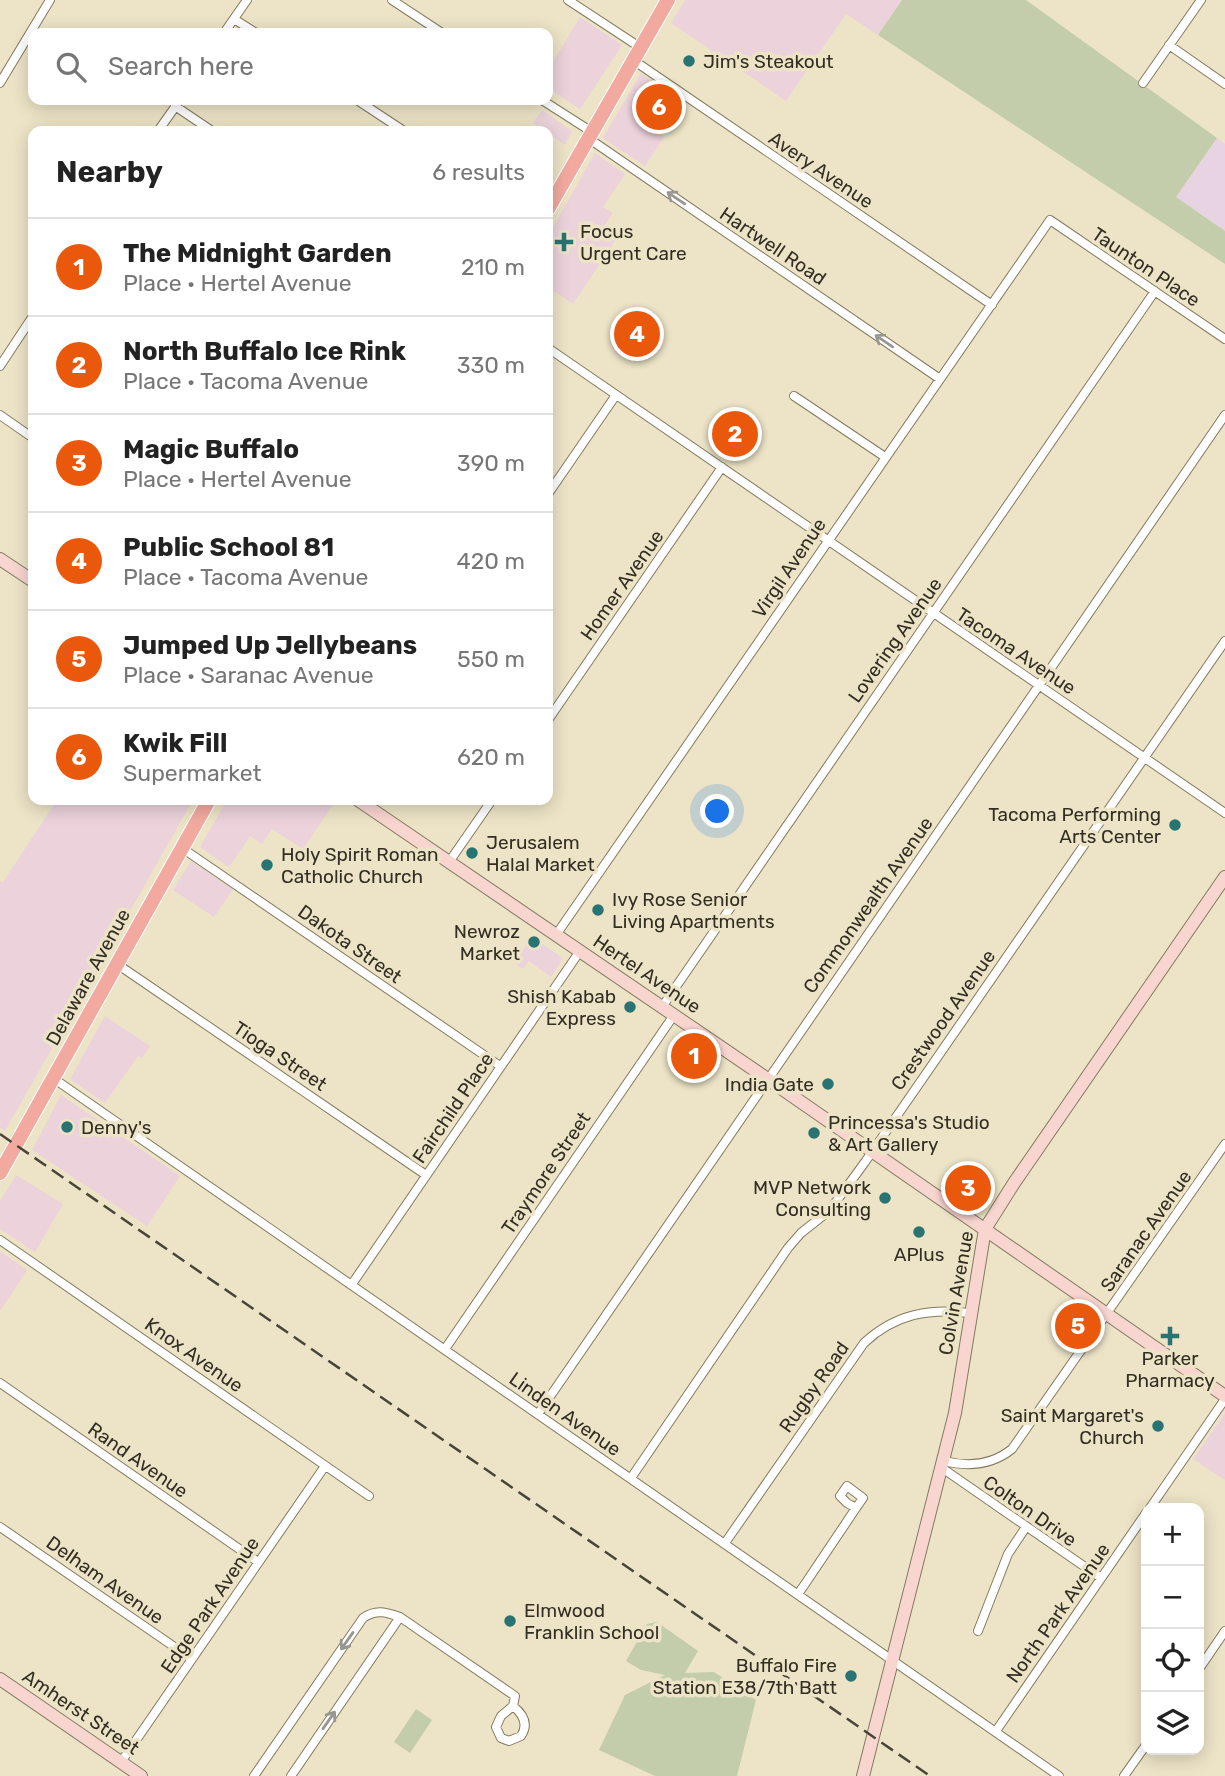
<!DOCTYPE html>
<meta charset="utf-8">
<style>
:root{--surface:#fff;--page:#f2f2f2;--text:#222;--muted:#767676;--line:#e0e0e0;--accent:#ea580c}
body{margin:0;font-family:Rubik,sans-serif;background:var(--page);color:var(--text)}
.controls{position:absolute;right:21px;bottom:21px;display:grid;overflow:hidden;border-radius:14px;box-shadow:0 4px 18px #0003}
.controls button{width:63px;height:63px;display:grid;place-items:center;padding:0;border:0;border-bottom:2px solid var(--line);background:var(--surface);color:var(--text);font:35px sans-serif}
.you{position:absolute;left:718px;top:812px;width:24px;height:24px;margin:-18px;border:5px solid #fff;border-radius:50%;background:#1a73e8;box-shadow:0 0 0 10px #1a73e833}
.badge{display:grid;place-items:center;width:46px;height:46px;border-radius:50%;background:var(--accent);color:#fff;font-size:23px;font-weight:700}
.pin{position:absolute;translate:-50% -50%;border:4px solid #fff;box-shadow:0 2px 7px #0006}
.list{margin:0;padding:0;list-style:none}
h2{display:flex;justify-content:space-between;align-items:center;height:91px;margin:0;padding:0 28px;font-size:30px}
h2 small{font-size:23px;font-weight:400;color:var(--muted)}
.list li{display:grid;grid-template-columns:46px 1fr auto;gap:21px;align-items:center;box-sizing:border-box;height:98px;padding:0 28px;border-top:2px solid var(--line)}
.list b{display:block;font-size:26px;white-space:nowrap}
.list p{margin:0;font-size:23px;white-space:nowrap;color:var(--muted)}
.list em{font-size:23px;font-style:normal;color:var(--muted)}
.icon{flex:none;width:38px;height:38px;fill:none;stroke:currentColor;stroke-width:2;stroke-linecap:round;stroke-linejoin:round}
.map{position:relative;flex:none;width:1225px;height:1776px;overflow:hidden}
.search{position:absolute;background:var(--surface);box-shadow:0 4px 18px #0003;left:28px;top:28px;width:525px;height:77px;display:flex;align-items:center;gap:18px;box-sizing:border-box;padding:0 24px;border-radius:14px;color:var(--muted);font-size:26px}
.panel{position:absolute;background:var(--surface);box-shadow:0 4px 18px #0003;left:28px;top:126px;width:525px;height:679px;border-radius:14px}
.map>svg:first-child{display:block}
.commercial{fill:#ebd2db}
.industrial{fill:#e7d3e2}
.green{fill:#c3cdac}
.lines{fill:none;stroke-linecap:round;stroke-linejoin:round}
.street-casing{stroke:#837b60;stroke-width:10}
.secondary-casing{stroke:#837b60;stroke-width:14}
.primary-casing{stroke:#fff;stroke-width:16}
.street{stroke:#fff;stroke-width:8}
.secondary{stroke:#f9d5d0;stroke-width:12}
.primary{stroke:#f2aaa0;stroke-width:14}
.rail{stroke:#484437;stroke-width:2.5;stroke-dasharray:14 7;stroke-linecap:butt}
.oneway{stroke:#989691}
.poi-dot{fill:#297372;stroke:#ede4c7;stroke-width:2.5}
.labels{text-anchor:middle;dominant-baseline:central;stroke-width:7;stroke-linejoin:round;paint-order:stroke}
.poi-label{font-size:19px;fill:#322e23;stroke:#ede4c7;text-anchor:start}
.street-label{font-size:19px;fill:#322e23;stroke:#ede4c7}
</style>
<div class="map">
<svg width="1225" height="1776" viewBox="0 0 1225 1776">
<rect width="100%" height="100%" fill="#ede4c7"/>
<path class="commercial" d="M685,0h217l-24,35 -32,-21 -60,87 -115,-78z
M580,17l42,28 -42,64 -32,-21v-18z
M641,73l34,23 -21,33 10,8 -19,29 -42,-28z
M542,110l30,21 -7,14 -32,-22z
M595,153l30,21 -22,33 10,6 -11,17 14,9 -43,65 -22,-15 -3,3v-56z
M57,800h136l-188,331 -5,-3v-247l3,1z
M227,800h101l6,3 -31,46 -31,-20 -10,15 -12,-8 -21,31 -29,-20z
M191,861l42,28 -19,28 -41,-27z
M532,937l31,21 -12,19 -22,-16 -6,8 -9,-6z
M105,1016l45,30 -8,12 -4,-2 -33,47 -35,-24z
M61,1095l119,81 -33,50 -115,-76z
M16,1175l47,29 -28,48 -35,-23v-28z
M0,1251l27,19 -27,41z
M1225,1413v67l-32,-21z"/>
<path class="industrial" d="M1217,138l8,6v87l-49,-34z"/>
<path class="green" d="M902,0h124l191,138 -41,59 49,34v33l-347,-229z
M657,1622l41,29 -13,22 29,-1 42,28 -19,76h-82l-56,-26 26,-55 40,-20 -24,-5 -15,-9 21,-37z
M416,1709l16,11 -22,33 -16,-11z"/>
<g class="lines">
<defs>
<path id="street" d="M392,0l50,33
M568,0l73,48
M234,19l22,14
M224,33l23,-33
M1169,45l56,39
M633,60l359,245
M0,83l50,-83
M1143,83l58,-83
M357,100l47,31
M542,100l50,32
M175,106l37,25
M158,131l22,-31
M588,138l352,241
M548,348l677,465
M0,366l33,-50
M794,396l91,61
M0,415l33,23
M548,494l68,-99
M548,720l174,-253
M182,848l318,218
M449,862l43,-62
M556,935l494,-715 175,119
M117,964l309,211
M662,1007l493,-716
M53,1078l1006,698
M0,1240l369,256
M352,1284l228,-333
M445,1349l229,-334
M0,1383l258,179
M538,1414l687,-999
M944,1461c24,6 48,4 68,-12l213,-305
M942,1468l159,110
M631,1478l157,-230 13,-15 29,-23 35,-48 360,-521
M1150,1508l75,-109
M0,1527l192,132
M725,1543l139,-200c31,-29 65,-35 106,-30
M798,1594l7,-10 51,-76 7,-10 -16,-12 -7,10 7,7 9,5
M978,1631l30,-77 18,-27
M1199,1669l26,-38
M513,1706c10,8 16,18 8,30l-12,5 -8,-3 -5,-11 5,-11z
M996,1731l150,-218
M121,1762l204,-296
M254,1776l109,-158c13,-9 23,-6 37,-1l115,79 -2,10
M291,1776l109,-159
M1124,1776l22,-31"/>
<path id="secondary" d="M0,559l33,22
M358,800l417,284 450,312
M0,1679l141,97
M863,1776l92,-363 30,-184 29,-46 211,-306"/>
<path id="primary" d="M548,209l120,-209
M0,1173l209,-373"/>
</defs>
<use href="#street" class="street-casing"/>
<use href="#secondary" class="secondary-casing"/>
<use href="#primary" class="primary-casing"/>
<use href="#street" class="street"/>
<use href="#secondary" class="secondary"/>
<use href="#primary" class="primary"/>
<path class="rail" d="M0,1134l930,642"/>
</g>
<defs><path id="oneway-shaft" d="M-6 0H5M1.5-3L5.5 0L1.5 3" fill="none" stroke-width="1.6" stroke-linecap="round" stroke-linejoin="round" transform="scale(1.75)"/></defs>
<g class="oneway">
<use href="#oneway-shaft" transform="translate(676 198) rotate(-146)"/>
<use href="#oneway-shaft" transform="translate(884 341) rotate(-146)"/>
<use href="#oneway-shaft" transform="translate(347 1641) rotate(125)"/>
<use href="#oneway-shaft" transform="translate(329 1720) rotate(-55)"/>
</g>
<g class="poi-dot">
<circle cx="689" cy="61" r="7"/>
<path d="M560.5 231.5h7v7h7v7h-7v7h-7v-7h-7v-7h7z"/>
<circle cx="1175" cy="825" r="7"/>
<circle cx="472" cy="853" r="7"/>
<circle cx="267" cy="865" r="7"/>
<circle cx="598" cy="910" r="7"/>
<circle cx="534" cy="942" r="7"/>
<circle cx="630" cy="1007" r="7"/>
<circle cx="828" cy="1084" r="7"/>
<circle cx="67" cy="1127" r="7"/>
<circle cx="814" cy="1133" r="7"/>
<circle cx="885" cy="1198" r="7"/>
<circle cx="919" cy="1232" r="7"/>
<path d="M1166.5 1325.5h7v7h7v7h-7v7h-7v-7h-7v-7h7z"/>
<circle cx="1158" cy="1426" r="7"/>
<circle cx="510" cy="1621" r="7"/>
<circle cx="851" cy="1676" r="7"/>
</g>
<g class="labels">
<g class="poi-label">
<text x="703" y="61">Jim's Steakout</text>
<text x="580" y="231">Focus<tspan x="580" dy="22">Urgent Care</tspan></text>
<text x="1161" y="814" text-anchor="end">Tacoma Performing<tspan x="1161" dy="22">Arts Center</tspan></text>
<text x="486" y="842">Jerusalem<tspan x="486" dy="22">Halal Market</tspan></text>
<text x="281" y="854">Holy Spirit Roman<tspan x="281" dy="22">Catholic Church</tspan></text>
<text x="612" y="899">Ivy Rose Senior<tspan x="612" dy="22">Living Apartments</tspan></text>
<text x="520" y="931" text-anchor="end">Newroz<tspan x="520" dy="22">Market</tspan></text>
<text x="616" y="996" text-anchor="end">Shish Kabab<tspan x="616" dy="22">Express</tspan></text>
<text x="814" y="1084" text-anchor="end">India Gate</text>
<text x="828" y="1122">Princessa's Studio<tspan x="828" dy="22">&amp; Art Gallery</tspan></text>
<text x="81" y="1127">Denny's</text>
<text x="871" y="1187" text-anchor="end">MVP Network<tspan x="871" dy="22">Consulting</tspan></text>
<text x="919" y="1254" text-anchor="middle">APlus</text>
<text x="1170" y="1358" text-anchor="middle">Parker<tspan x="1170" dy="22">Pharmacy</tspan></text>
<text x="1144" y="1415" text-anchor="end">Saint Margaret's<tspan x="1144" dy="22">Church</tspan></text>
<text x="524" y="1610">Elmwood<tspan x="524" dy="22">Franklin School</tspan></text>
<text x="837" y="1665" text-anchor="end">Buffalo Fire<tspan x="837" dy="22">Station E38/7th Batt</tspan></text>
</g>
<g class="street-label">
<text transform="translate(821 170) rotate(34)">Avery Avenue</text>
<text transform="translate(773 246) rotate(34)">Hartwell Road</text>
<text transform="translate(1146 267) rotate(34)">Taunton Place</text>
<text transform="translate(789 568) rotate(-56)">Virgil Avenue</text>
<text transform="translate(622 585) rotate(-55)">Homer Avenue</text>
<text transform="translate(895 640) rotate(-55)">Lovering Avenue</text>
<text transform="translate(1016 651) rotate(34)">Tacoma Avenue</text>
<text transform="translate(868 905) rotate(-55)">Commonwealth Avenue</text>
<text transform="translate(350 944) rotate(35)">Dakota Street</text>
<text transform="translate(647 974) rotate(34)">Hertel Avenue</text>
<text transform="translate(88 977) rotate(-61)">Delaware Avenue</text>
<text transform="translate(943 1020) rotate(-55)">Crestwood Avenue</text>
<text transform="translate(280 1056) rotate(34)">Tioga Street</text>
<text transform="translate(453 1108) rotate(-56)">Fairchild Place</text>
<text transform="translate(546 1173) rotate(-56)">Traymore Street</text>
<text transform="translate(1146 1231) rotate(-55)">Saranac Avenue</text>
<text transform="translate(956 1293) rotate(-80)">Colvin Avenue</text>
<text transform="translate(194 1355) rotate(35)">Knox Avenue</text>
<text transform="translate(814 1387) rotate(-55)">Rugby Road</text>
<text transform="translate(565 1414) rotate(35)">Linden Avenue</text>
<text transform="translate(138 1460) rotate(35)">Rand Avenue</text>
<text transform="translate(1030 1511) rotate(35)">Colton Drive</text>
<text transform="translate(105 1580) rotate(35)">Delham Avenue</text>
<text transform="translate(210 1605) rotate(-56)">Edge Park Avenue</text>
<text transform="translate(1058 1613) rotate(-55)">North Park Avenue</text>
<text transform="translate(81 1712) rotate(34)">Amherst Street</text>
</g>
</g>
</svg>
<div class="controls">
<button>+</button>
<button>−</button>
<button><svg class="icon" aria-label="locate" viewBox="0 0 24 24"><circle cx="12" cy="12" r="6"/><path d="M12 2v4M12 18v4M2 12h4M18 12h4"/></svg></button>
<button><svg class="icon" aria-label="layers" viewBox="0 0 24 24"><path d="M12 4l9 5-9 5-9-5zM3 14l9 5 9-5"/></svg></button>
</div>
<div class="you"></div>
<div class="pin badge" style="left:694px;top:1056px">1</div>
<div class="pin badge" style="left:735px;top:434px">2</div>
<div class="pin badge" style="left:968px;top:1188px">3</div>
<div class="pin badge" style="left:637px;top:334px">4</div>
<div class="pin badge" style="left:1078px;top:1326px">5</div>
<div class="pin badge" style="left:659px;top:107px">6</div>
<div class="search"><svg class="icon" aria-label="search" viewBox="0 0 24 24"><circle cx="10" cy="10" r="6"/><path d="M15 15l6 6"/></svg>Search here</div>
<section class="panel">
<h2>Nearby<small>6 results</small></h2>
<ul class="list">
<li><span class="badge">1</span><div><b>The Midnight Garden</b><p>Place · Hertel Avenue</p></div><em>210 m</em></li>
<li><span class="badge">2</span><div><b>North Buffalo Ice Rink</b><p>Place · Tacoma Avenue</p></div><em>330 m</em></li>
<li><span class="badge">3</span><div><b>Magic Buffalo</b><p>Place · Hertel Avenue</p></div><em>390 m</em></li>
<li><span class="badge">4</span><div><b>Public School 81</b><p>Place · Tacoma Avenue</p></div><em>420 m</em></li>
<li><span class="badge">5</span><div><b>Jumped Up Jellybeans</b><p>Place · Saranac Avenue</p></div><em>550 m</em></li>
<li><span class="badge">6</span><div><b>Kwik Fill</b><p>Supermarket</p></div><em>620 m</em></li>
</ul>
</section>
</div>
